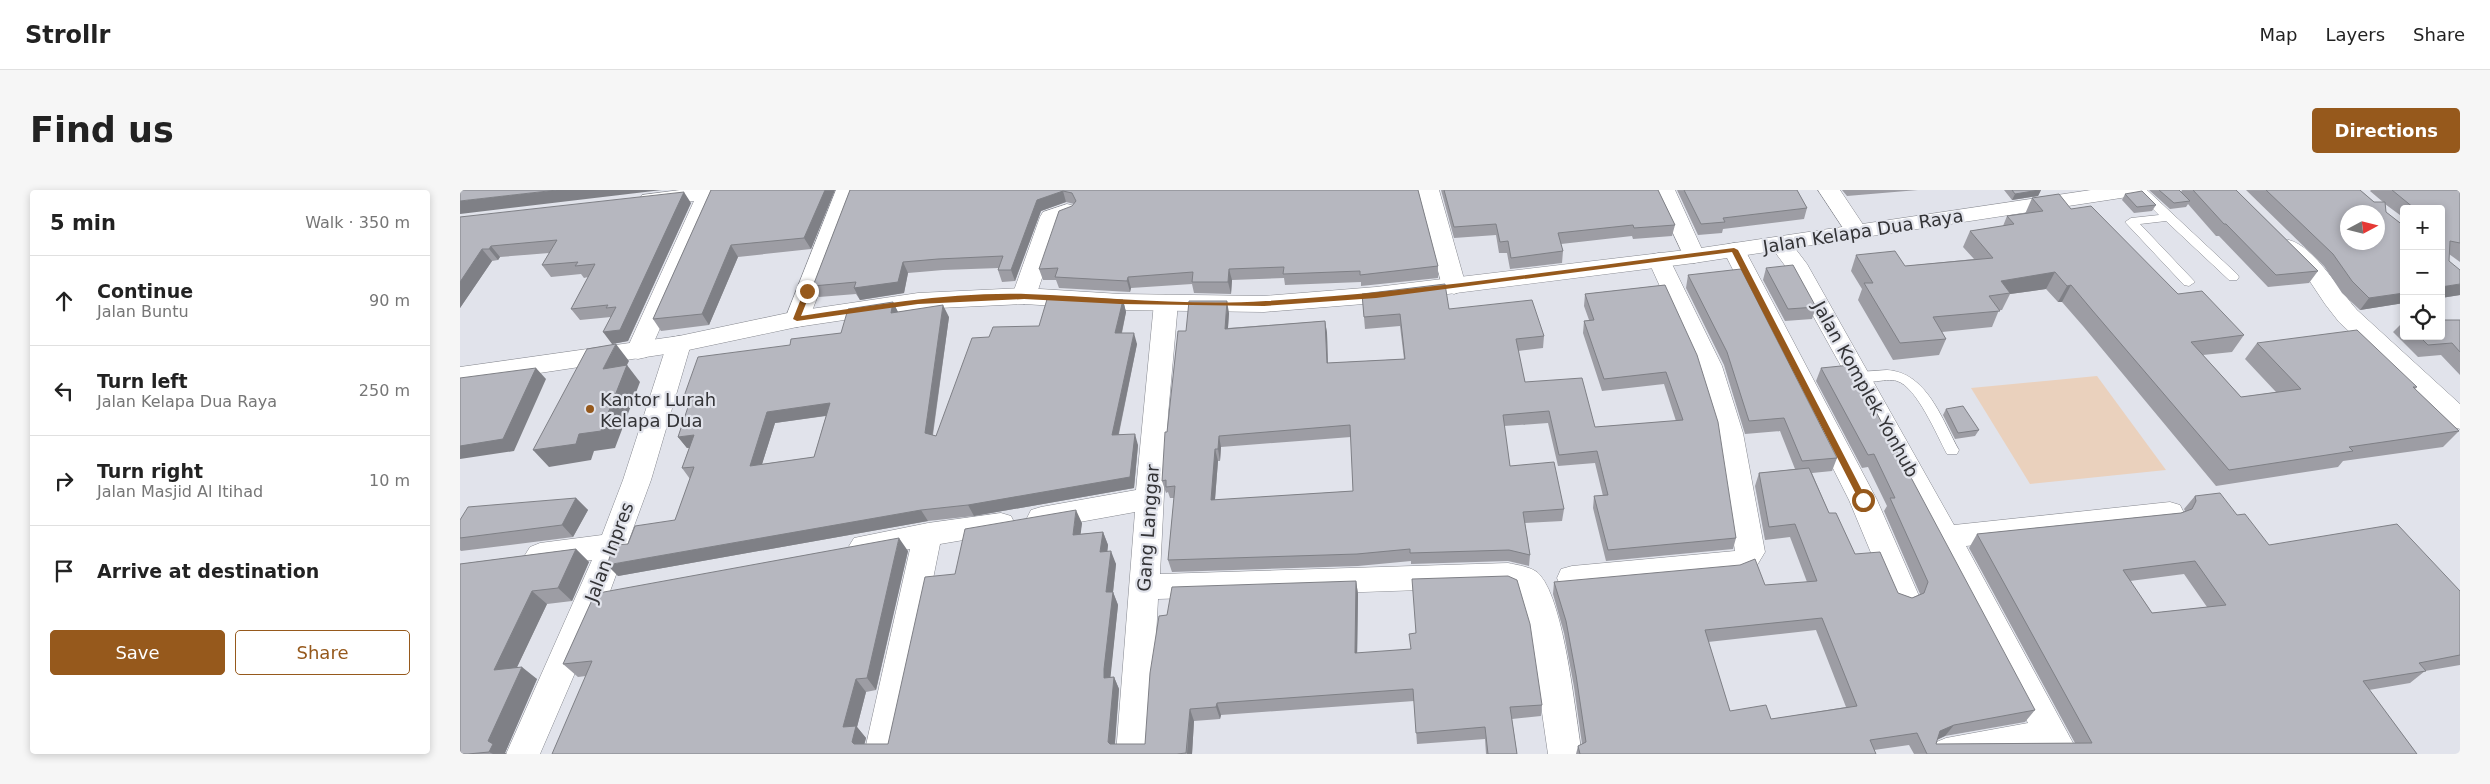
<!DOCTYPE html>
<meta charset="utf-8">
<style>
:root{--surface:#fff;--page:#f6f6f6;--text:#222;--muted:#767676;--line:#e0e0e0;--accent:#96591c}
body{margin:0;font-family:"DejaVu Sans",sans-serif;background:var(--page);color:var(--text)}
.controls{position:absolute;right:15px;top:15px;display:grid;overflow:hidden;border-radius:5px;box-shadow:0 2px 8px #0003}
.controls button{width:45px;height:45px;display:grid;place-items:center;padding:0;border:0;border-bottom:1px solid var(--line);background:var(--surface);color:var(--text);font:25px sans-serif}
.compass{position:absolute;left:1880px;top:15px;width:45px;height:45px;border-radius:50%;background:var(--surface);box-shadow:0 2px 8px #0003;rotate:83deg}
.stop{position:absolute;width:15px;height:15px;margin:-11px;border:4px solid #96591c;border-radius:50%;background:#fff}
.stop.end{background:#96591c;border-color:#fff;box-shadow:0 1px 5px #0008}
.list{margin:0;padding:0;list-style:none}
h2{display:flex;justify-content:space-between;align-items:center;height:65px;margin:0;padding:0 20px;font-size:21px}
h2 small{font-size:16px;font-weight:400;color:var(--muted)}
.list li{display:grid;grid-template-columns:32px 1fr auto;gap:15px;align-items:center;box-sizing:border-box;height:90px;padding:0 20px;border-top:1px solid var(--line)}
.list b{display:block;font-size:19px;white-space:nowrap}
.list p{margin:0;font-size:16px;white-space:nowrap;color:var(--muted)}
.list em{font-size:16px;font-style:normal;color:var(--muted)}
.actions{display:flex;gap:10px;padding:15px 20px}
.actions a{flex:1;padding:11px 0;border:1px solid var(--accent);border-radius:5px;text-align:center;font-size:18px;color:var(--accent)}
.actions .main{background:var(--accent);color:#fff}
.icon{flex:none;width:28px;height:28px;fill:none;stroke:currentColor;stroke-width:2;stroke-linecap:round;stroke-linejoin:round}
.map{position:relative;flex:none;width:2000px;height:564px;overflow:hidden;border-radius:5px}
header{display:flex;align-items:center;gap:30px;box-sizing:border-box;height:70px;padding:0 25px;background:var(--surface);border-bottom:1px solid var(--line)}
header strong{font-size:24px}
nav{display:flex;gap:28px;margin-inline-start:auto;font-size:18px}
.intro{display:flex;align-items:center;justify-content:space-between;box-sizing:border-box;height:120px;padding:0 30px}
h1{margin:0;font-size:35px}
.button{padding:12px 22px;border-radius:5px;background:var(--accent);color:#fff;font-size:18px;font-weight:700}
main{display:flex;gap:30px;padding:0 30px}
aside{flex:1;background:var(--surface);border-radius:5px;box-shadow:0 2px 8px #0003}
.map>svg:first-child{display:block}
.green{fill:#ead1bd}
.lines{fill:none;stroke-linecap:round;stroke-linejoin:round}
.service-casing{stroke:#86888f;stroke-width:1}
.minor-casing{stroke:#86888f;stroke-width:1}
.tertiary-casing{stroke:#86888f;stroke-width:1}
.service{fill:#fff;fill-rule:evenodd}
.minor{fill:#fff;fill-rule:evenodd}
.tertiary{fill:#fff;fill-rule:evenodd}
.wall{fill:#9d9da4;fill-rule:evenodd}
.shaded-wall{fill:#7f8086}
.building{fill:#b6b7bf;stroke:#7f8086;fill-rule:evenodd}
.route{fill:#96591c}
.poi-dot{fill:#96591c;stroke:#e1e3eb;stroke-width:2}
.labels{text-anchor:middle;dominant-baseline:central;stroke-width:4.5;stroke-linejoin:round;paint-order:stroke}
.street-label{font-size:18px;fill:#333336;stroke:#e1e3eb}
.poi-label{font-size:18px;fill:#333336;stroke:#e1e3eb;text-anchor:start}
</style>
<header>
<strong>Strollr</strong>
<nav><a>Map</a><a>Layers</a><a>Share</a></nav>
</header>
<div class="intro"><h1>Find us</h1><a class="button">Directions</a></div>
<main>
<aside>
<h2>5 min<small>Walk · 350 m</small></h2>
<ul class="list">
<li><svg class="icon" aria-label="ahead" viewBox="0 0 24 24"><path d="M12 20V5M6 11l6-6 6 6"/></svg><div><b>Continue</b><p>Jalan Buntu</p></div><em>90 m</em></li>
<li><svg class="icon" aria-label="left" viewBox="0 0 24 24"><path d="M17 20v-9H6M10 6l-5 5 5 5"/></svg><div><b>Turn left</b><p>Jalan Kelapa Dua Raya</p></div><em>250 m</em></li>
<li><svg class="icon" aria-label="right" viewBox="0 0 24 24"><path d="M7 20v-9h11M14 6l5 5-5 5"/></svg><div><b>Turn right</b><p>Jalan Masjid Al Itihad</p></div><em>10 m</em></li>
<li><svg class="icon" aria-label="arrive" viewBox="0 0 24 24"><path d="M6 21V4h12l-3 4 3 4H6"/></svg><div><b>Arrive at destination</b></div></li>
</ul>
<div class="actions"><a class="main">Save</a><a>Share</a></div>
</aside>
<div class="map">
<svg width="2000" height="564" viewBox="0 0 2000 564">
<rect width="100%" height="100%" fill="#e1e3eb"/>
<path class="green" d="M1637,186l69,94 -136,14 -59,-96z"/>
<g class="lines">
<defs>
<path id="service" d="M1674,0h13l90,84 2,3 -2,3h-8l-63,-59 -26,3 55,58 -6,4 -5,-1 -59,-63 6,-4 28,-3z
M1427,180c40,2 55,50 72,80l-2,4h-10c-10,-18 -30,-67 -50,-73 -11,-4 -37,7 -44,-4l7,-5z"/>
<path id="minor" d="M220,0h66l-3,5 -26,4 -67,152 -3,6 -9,2 -9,-2 -3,-6 68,-150 -44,5 -8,-1 -3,-5 3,-5z
M376,0h22l-49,129 -3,6 -9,2 -9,-2 -3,-6z
M957,0h22l27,96 -4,5 -8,3 -8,-3 -4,-5z
M1193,0h22l30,66 -3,5 -8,2 -8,-2z
M1358,0h22l28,42 -3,5 -8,2 -8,-2z
M607,14l8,2 3,5 -3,5 -14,5 -25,75 -4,5 -8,3 -8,-3 -4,-5 28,-79 3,-5z
M1320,47l8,2 19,25 147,261 216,-23 10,3 4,8 -4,8 -10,3 -204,22 113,208h-35l-1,-3 -17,3h-97l5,-11 12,-5 82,-15 -181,-346 -61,-110 -17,-23 3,-5z
M1829,50c26,7 50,50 68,70l103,94v25l-9,-3 -112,-104 -14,-18 -18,-27 -29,-30 3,-5z
M1274,53l8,2 3,5 132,250 42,96 -4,9 -11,4 -11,-4 -4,-9 -40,-96 -126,-250 3,-5z
M1199,63l8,2 3,5 52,106 21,67 22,119 -9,15 -20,9 -164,14 -11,-3 -4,-9 4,-9 11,-3 163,-15 -18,-118 -21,-67 -48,-106 3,-5z
M706,105l8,2 4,6 -10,112 -8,159 348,-11c9,2 26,4 32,12 25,29 35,138 42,179h-34l-17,-118 -13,-44 -10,-5 -350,12 -8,155h-34l19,-242 -94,17 -10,-3 -4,-8 4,-8 10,-3 95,-17 18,-187 4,-6z
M219,146l9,2 3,6 -40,136 -42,114 -69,160h-34l86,-194 -52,7 -10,-4 -5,-8 5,-8 10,-4 62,-8 21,-55 44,-136 3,-6z
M541,323l10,3 4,8 -4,8 -71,12 -42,210h-34l46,-205 -46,9 -10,-4 -5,-8 5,-8 74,-15z"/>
<path id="tertiary" d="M1631,0h54l-3,5 -8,1 -440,67 -318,40 -112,9 -144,-2 -96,-6 -106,5 -121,18 -118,25 -219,33v-18l219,-31 118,-25 121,-18 106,-5 96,6 144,2 112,-9 318,-38z"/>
</defs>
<use href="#service" class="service-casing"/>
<use href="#minor" class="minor-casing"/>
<use href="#tertiary" class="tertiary-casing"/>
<use href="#service" class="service"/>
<use href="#minor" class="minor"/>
<use href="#tertiary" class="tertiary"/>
</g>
<path class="wall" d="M251,0h124l-24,59 -73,8 -29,68 -48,6 -8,-12z
M390,0h568l20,76v12l-77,8v-4l-76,3 -1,-7 -52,2 -1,14 -37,-1 -2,-9 -61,4 -1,4 -71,-4 -3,-8h-13l-4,-11 35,-65 -8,-2 -25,9 -26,70 -13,1 -4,-12 1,-2 -56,2 -35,3 -4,20 -44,7 -4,-6 -37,3 -6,-11z
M981,0h217l17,35 -3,11 -39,3 -1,-3 -71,8 2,7 -1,12 -52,6 -3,-16h-8l-3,-18 -42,3z
M1217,0h120l10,18 -3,11 -81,10 -1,4 -24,2z
M1382,0h76l-71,6z
M1544,0h37l-3,6 -26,4z
M1689,0h30l2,2 1,-2h54l82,81 -9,12 -41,4 -49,-51h-3l-28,-32 -2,3 -16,2z
M1786,0h114l14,12h9l-13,-11 1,-1h89v72l-11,-8v7l11,34 -19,3v-89h-37v9l-19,-14 1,8 18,14v77l-44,7 -18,-17 -18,-27z
M1665,4l31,11 -4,6 -18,2 -12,-13z
M1572,8l39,11 107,85 66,41 -12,17 -29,3 38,42 35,-5 -31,-33 12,-16 160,44 -2,2 44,42 -16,16 -100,14 -5,6 -122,19 -133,-160 -21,-24h-4l-12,-13 -36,5 -8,16h-3l-7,17 -50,5 4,7 -7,16 -46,5 -35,-60 4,-11 -11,-18 5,-16 49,11 69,-7 -11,-12 7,-16 33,-5 4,-10 18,-2z
M231,13l-63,138 -16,3 -1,-27 -31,3 -9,-11 17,-32 -4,1 -3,-4 -30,3 -9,-12 7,-12 -49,4 -2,3 -6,1 -32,47v-91z
M1306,78l50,39 -4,12 -27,2 -22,-41z
M1228,85l149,183 -5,13 -20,2 17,40 26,41 43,39 14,5 8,-4 -36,-83 3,-5 -19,-39 -6,1 -46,-87 5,-13 214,342 -10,12 -80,14 -8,4 -1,4 139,-1 -106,-195 8,-14 204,-21 4,-2 -1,-2 11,-13 42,19 32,30 191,46v74l-35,6 -15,12 -41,7 48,64h-503l-5,-9 -35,5 2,4h-300l2,-8 4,-2 -8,-57 -10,-54 -11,-39 1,-12 211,3 42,-3 -17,-45 -25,3 -10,-54 4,-13 36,-4 -15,-38 -35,3 -21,-69 -38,-77zM1724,384l23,33 -55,6 -22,-32zM1356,440l30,77 -75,12 -41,-8 -22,-69z
M1205,95l71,253 -3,11 -127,12 -13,-53 1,-12h9l-8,-33 -37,3 -10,-43 -44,3 6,40 54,43 -2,12 -37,2 5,32 -1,11 -21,-5 -97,3v-3l-53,5 -186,6 -4,-12 6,-62h-4l-2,-6 -2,1 -4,-12 5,-49 19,-101 43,-18 -1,15 97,-7 2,12 1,30 76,-4 -4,-33 -35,3 -3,-35 87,15 95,27 -1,12 -25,3 7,31 70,45 81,-6 -12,-37 -62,7 -19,-58 1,-12 5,-1 -5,-14 1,-12zM891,247l2,54 -138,9 3,-39h2l1,-14z
M663,110l3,12 -4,21 15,11 -18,90 19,11 -4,43 -160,28 -46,5 -310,55 10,-32 47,-24 15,-41 -8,-11 7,-20h-2l-9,-11 112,-92 51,-12 52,-31 5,10 51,5 -16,118 3,1 53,-99 50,-11zM366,226l-12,41 -52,7 13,-41z
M2000,130v55l-19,-20 -23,2 -25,-25 11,-11v15h37z
M1486,219l33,21 -4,6 -20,3 -12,-24z
M116,308l12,12 -15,27 -112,14 -1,-1v-30z
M622,333l-2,11 23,-2 5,13 -1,6 9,13 -3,28 5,13 -8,72h4l5,12 -4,55h30l22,-129 189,-34 2,13 -1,59 185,52 -1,11 -29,3 5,35h-31l-1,-15 -68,5 -3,-43 -193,14 -1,4 -26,2 -2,33h-640l34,-78 -8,1 -15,-13 29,-63 -2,-1 318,-49 -32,139 -10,2 -9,35 9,11 -2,6h24l67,-170z
M116,359l13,13 -17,39 -25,3 -30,63 20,12 -32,74 2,1h-47v-190z"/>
<path class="shaded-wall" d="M97,0h105l-202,24v-13z
M365,0h10l-24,59 -7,-11z
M1581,0l-3,6 -26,4 3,-6z
M603,1l3,11 -25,9 -26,70 -4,-11 26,-70z
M224,2l7,11 -63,138 -16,3 -9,-12z
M271,55l7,12 -29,68 -7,-11z
M31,56l9,11 -2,3 -9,-11z
M22,59l10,12 -32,47v-26z
M443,72l5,11 -4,20 -44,7 -6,-12z
M769,79l3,11 -1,14 -3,-12z
M1595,82l-9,17 -36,5v-1l-9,-12z
M668,87l3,11 -1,4 -3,-11z
M2000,94v11l-19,3v-11z
M1611,95l-9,17h-4l9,-16z
M1944,103v10l-44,7 9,-12z
M663,110l3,12 -7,33 -4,-12z
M767,111l2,12 -2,28 -2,-12z
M433,112l6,12 -8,-1z
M483,115l6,12 -18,128 -6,-12z
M865,131l2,12 1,42 -1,-12z
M674,143l3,11 -21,102 -4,-11z
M156,154l13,17 -2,4 13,17 -25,66 -21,3 -3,9 -42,7 -16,-17 70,-81z
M76,178l10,11 -32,72 -54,8v-13z
M231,208l1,13 -9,-12z
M370,213l8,11 -63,9 -17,54 -8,-11 17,-54z
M675,244l3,11 -4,43 -160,28 -6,-11z
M234,245l9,11 -16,2 -9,-11z
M759,246l2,11 -1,14 -2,-12z
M755,259l3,12 -4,50 -3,-11z
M116,308l12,12 -15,27 -11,-12z
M461,320l7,11 -310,55 -11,-11z
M616,320l6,13 -3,25 -6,-13z
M643,342l5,13 -2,20 -6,-13z
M439,348l9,13 -32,139 -9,-12z
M116,359l13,13 -17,39 -14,-13z
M651,361l5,13 -3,28 5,13 -8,77 -6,-4v-9l2,-77z
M896,391l2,13 -1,71 -2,-12z
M72,401l15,13 -37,78 -16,-12z
M62,477l15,12 -32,74 2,1h-14l-4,-2 -1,-11z
M654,487l5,12 -5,65 -6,-12z
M396,489l10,13 -9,35 9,11 -4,16 -10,-12 -9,-15z
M757,513l4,12 -1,4 -4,-12z
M730,519l4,12 -2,33h-5z
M1494,535l-9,11 -13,6 8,-11z"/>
<path class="building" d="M0,0h97l-97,11z
M251,0h114l-21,48 -73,7 -29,69 -49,5z
M390,0h568l20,76 -78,9v-4l-77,3 1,-7 -55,2 -1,13h-36l1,-10 -65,5 -1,4 -72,-4 3,-9 -19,1 20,-58 13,-5 4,-5 -4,-8 -9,-2 -26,9 -26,70h-13l5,-14 -65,3 -35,3 -5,20 -44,6 2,-6 -43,4z
M984,0h214l17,35 -41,3 -1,-3 -75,8 5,18 -52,7 -3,-17 -8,1 -4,-18 -42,3z
M1224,0h113l10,18 -84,10 2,4 -24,2z
M1552,0h27l-24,4z
M1699,0h20l11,11 -16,2z
M1733,0h43l82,81 -42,4 -50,-51h-2z
M1806,0h94l14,12h11l1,10 18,14v67l-35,5 -17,-17 -19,-27zM1888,22h30v30h-30z
M1932,0h68v53l-10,-2 -1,20 11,9v14l-19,3v-78h-27v-1z
M1682,1l14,14 -19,2 -12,-13z
M224,2l-64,138 -17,2 13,-25 -10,1 2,-3 -37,4 24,-45 -20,2 3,-4 -36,3 15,-25 -66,6 -2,3h-7l-22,33v-65z
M1599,4l12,15 20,-3 87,88 24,-3 42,44 -53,7 50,55 60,-8 -44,-46 100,-13 60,57h-4l46,44 -110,16 4,4 -124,19 -137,-160 -21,-25 -4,1 -12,-14 -54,9 9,12 -21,3 11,15 -67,6 13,22 -46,4 -36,-60h9l-17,-28 39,-4 10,15 88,-8 -23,-27 44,-7 -7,-8 36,-5 -11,-13z
M1333,75l23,42 -28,2 -22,-41z
M1281,79l96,189 -35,3 -18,-43 -35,3 -22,-69 -39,-77z
M985,94l4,25 83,-9 12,36 -28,3 9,43 57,-4 13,49 88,-7 -17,-48 -62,7 -20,-58 10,-1 -9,-26 80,-9 32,70 21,67 18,116 -128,12 -14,-54 14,-1 -11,-44 -38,4 -10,-44 -46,4 7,51 44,-4 10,47 -41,3 7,43 -21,-5 -99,3v-4l-53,5 -189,6 7,-74 -9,1v-7l-4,1 3,-49h2l11,-101h8l3,-30h38l-2,28 100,-8 2,42 78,-4 -5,-45 -36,3 -2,-23zM890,235l3,66 -142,9 4,-51h3l1,-13z
M588,106l75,4 -8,33h19l-22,102 23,-1 -5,43 -162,28 -47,5 -314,55 7,-20 14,-1 7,-18 40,-6 19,-53 -12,1 12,-33 -16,2 13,-39 -8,1 15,-42 92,-12 1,-6 50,-6 7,-24 45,-7 -2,11 52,-8 -18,128 11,3 36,-98 17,-1 4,-10 46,-1zM370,213l-16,54 -64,9 17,-54z
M1981,130h19v32l-8,-9 -24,2 -9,-9h22z
M156,154l-13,25 24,-4 -26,66 -22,3 -3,10 -43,6 54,-101z
M1391,175l184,345 -81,15 -14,6 -4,13 156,-1 -115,-209 204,-21 11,-4 4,-8 -1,-5 25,-3 17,22 8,-1 24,31 128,-21 63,67v64l-41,8 7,8 -63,10 54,73h-490l-10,-21 -47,7 6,14h-296l-2,-8 8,-4 -10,-67 -10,-54 -12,-39 186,-17 15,-6 10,26 52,-4 -22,-57 -26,3 -10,-54 50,-5 20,45h7l19,41 25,-2 18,41 14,5 12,-5 4,-11 -38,-84h5l-21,-44 -6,1 -47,-87zM1735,371l31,44 -74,8 -29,-43zM1362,428l35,88 -86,13 -5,-14 -36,6 -25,-81z
M76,178l-33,71 -43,7v-68z
M1503,216l16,24 -21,3 -12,-24z
M116,308l-14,27 -102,13v-18l8,-13z
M616,320l-3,25 30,-3 -3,20 11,-1 -5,41h7l-9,77v9l10,-1 -6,65 2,2h35l5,-71 9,-57 8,-1 5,-28 184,-6 -1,72 56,-4 -2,-15 7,-1 -4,-54 96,-3 9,4 13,44 12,81 -32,2 7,47h-29l-3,-27 -69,6 -3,-44 -196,14 -1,4 -26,2 -4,44 -9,1h-625l40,-93 -29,3 29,-64h-2l3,-6 306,-56 -32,140 -11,1 -13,48 13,-1 -4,16 2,2h34l37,-167 30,-3 10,-45z
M116,359l-18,39 -26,3 -38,79 28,-3 -34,74 5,3 -4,8 -21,2h-8v-190z"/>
<path class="route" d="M1274,58l4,2 129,250 -1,3 -3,1 -4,-4 -127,-248 -356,46 -112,8 -144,-2 -96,-5 -106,5 -121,17 -4,-2 11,-28 3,-2 4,2 -10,25c75,-11 150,-24 225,-22 80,3 161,12 240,7 157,-9 313,-34 468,-53z"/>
<circle class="poi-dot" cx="130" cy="219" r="5"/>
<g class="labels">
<g class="street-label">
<text transform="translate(1403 41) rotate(-9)">Jalan Kelapa Dua Raya</text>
<text transform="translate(1406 199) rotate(61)">Jalan Komplek Yonhub</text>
<text transform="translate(688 338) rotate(-86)">Gang Langgar</text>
<text transform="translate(149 362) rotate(-69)">Jalan Inpres</text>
</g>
<g class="poi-label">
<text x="140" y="209">Kantor Lurah<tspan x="140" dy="21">Kelapa Dua</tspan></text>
</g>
</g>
</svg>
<div class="controls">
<button>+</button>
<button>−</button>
<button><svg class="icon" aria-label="locate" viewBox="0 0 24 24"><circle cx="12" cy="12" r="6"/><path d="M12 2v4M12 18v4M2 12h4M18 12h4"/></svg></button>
</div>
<svg class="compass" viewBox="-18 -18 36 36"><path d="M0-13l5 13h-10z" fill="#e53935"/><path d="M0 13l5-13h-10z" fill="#767676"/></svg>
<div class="stop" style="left:1403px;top:310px"></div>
<div class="stop end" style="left:347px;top:101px"></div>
</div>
</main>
